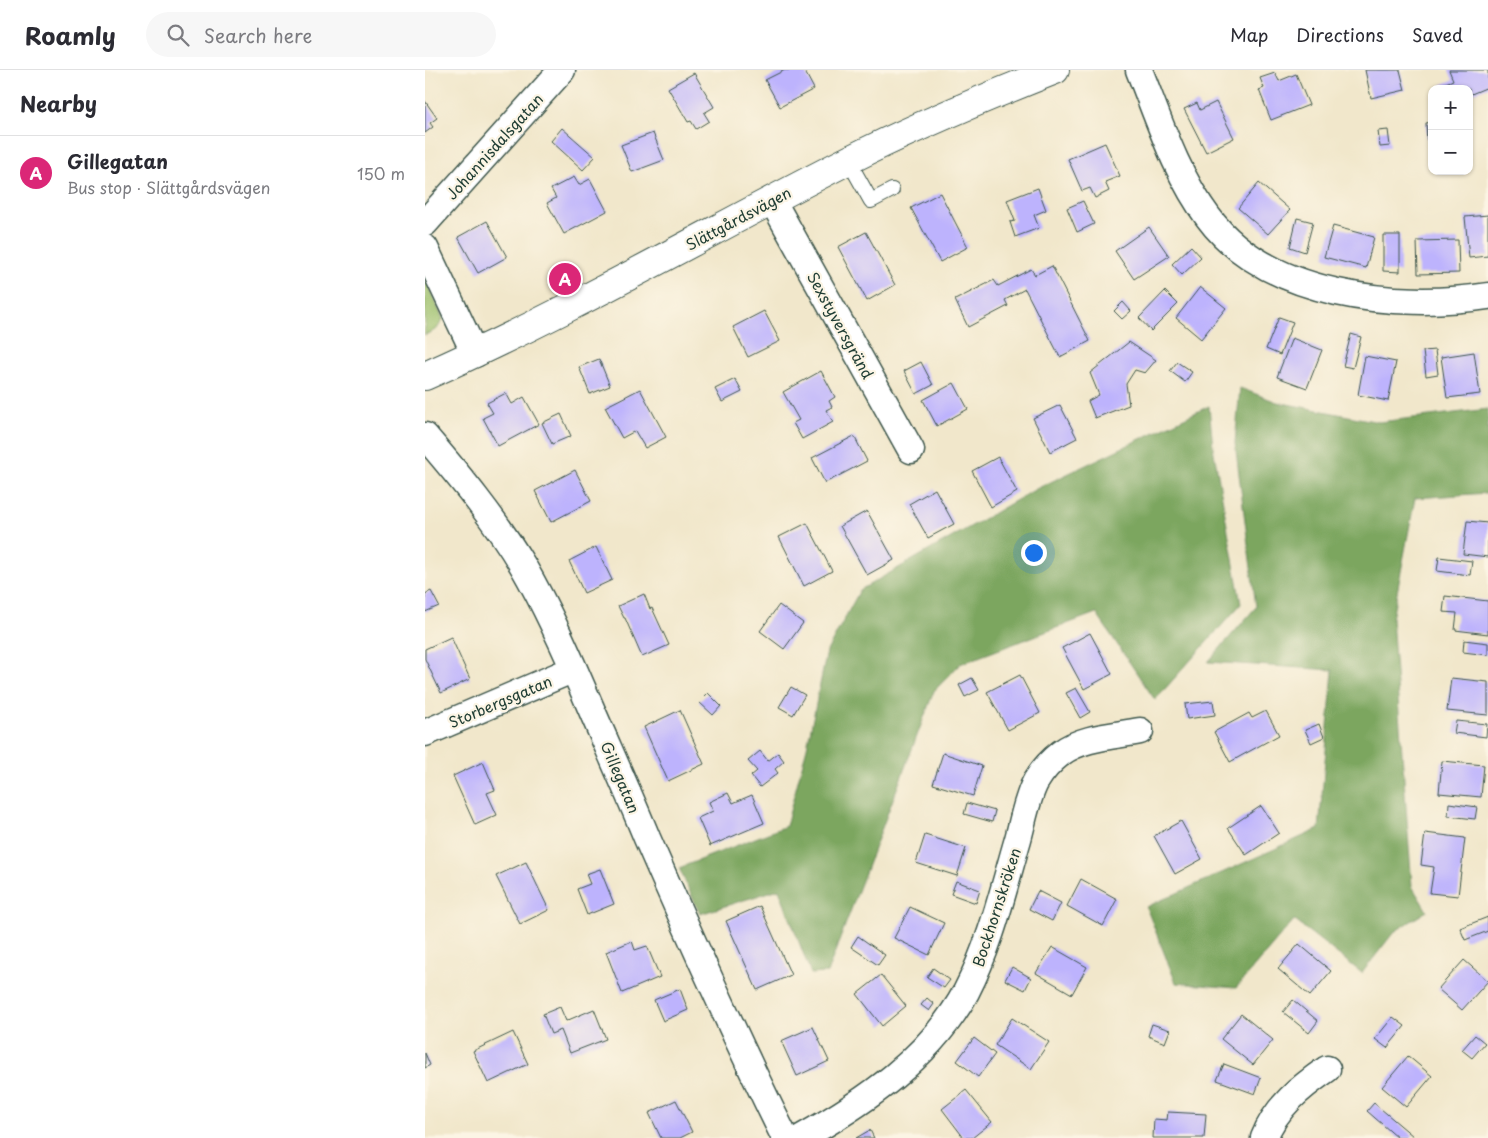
<!DOCTYPE html>
<meta charset="utf-8">
<style>
:root{--surface:#fff;--page:#f7f7f7;--text:#2b2b33;--muted:#7c7c81;--line:#e1e1e2;--accent:#db2777}
body{margin:0;font-family:"Playpen Sans",sans-serif;background:var(--page);color:var(--text)}
.controls{position:absolute;right:15px;top:15px;display:grid;overflow:hidden;border-radius:10px;box-shadow:0 1px 4px #0004}
.controls button{width:45px;height:45px;display:grid;place-items:center;padding:0;border:0;border-bottom:1px solid var(--line);background:var(--surface);color:var(--text);font:25px sans-serif}
.you{position:absolute;left:608px;top:482px;width:18px;height:18px;margin:-12px;border:4px solid #fff;border-radius:50%;background:#1a73e8;box-shadow:0 0 0 8px #1a73e833}
.badge{display:grid;place-items:center;width:32px;height:32px;border-radius:50%;background:var(--accent);color:#fff;font-size:16px;font-weight:700}
.pin{position:absolute;translate:-50% -50%;border:2px solid #fff;box-shadow:0 1px 5px #0006}
.list{margin:0;padding:0;list-style:none}
h2{display:flex;justify-content:space-between;align-items:center;height:65px;margin:0;padding:0 20px;font-size:21px}
h2 small{font-size:16px;font-weight:400;color:var(--muted)}
.list li{display:grid;grid-template-columns:32px 1fr auto;gap:15px;align-items:center;box-sizing:border-box;height:75px;padding:0 20px;border-top:1px solid var(--line)}
.list b{display:block;font-size:19px;white-space:nowrap}
.list p{margin:0;font-size:16px;white-space:nowrap;color:var(--muted)}
.list em{font-size:16px;font-style:normal;color:var(--muted)}
.icon{flex:none;width:28px;height:28px;fill:none;stroke:currentColor;stroke-width:2;stroke-linecap:round;stroke-linejoin:round}
.map{position:relative;flex:none;width:1063px;height:1068px;overflow:hidden}
header{display:flex;align-items:center;gap:30px;box-sizing:border-box;height:70px;padding:0 25px;background:var(--surface);border-bottom:1px solid var(--line)}
header strong{font-size:24px}
nav{display:flex;gap:28px;margin-inline-start:auto;font-size:18px}
.search{width:350px;height:45px;background:var(--page);display:flex;align-items:center;gap:12px;box-sizing:border-box;padding:0 18px;border-radius:28px;color:var(--muted);font-size:19px}
main{display:flex}
aside{flex:1;background:var(--surface)}
.map>svg:first-child{display:block}
.green{fill:#9bc06a;stroke:#5d7e4f}
.forest{fill:#7ca65e;stroke:#4e7249}
.building{fill:#bdb3fd}
.lines{fill:none;stroke-linecap:round;stroke-linejoin:round}
.lane-casing{stroke:#3e564b;stroke-width:16}
.street-casing{stroke:#3e564b;stroke-width:29}
.secondary-casing{stroke:#3e564b;stroke-width:30}
.lane{stroke:#fff;stroke-width:14}
.street{stroke:#fff;stroke-width:26}
.secondary{stroke:#fff;stroke-width:28}
.labels{text-anchor:middle;dominant-baseline:central;stroke-width:4.5;stroke-linejoin:round;paint-order:stroke}
.street-label{font-size:15px;fill:#1f3d34;stroke:#fcf5e5}
</style>
<header>
<strong>Roamly</strong>
<div class="search"><svg class="icon" aria-label="search" viewBox="0 0 24 24"><circle cx="10" cy="10" r="6"/><path d="M15 15l6 6"/></svg>Search here</div>
<nav><a>Map</a><a>Directions</a><a>Saved</a></nav>
</header>
<main>
<aside>
<h2>Nearby<small></small></h2>
<ul class="list">
<li><span class="badge">A</span><div><b>Gillegatan</b><p>Bus stop · Slättgårdsvägen</p></div><em>150 m</em></li>
</ul>
</aside>
<div class="map">
<svg width="1063" height="1068" viewBox="0 0 1063 1068">
<rect width="100%" height="100%" fill="#fcf5e5"/>
<filter id="ink" filterUnits="userSpaceOnUse"><feTurbulence type="fractalNoise" baseFrequency=".02" numOctaves="2"/><feDisplacementMap in="SourceGraphic" scale="10" xChannelSelector="R" yChannelSelector="G"/><feConvolveMatrix kernelMatrix="1 2 1 2 8 2 1 2 1" color-interpolation-filters="sRGB"/></filter>
<filter id="wash" filterUnits="userSpaceOnUse"><feTurbulence type="fractalNoise" baseFrequency=".0096" numOctaves="4" result="noise"/><feDisplacementMap in="SourceGraphic" scale="20" xChannelSelector="R" yChannelSelector="G"/><feGaussianBlur stdDeviation="1.12" result="paint"/><feColorMatrix in="noise" values="0 0 0 0 0 0 0 0 0 0 0 0 0 0 0 0 0 1.4 0 .05"/><feComposite in="paint" operator="in"/></filter>
<g filter="url(#wash)">
<rect width="100%" height="100%" fill="#f1e7cb"/>
<path class="green" d="M0,209l18,40 -6,10 -12,6z"/>
<path class="forest" d="M815,318l37,14 102,20 109,-13v84l-73,5 -23,121 20,267 15,25 -33,21 -32,41 -68,-53 -58,68 -60,-5 -30,-76 173,-78 14,-159 -125,-8 48,-55 -21,-164z
M784,336l4,41 28,157 -86,96 -59,-87 -136,51 -26,27 -107,282 -16,1 -32,-85 -79,25 -21,-46 107,-42 21,-79 20,-96 33,-61 176,-101z"/>
<g id="blocks">
<path class="building" d="M360,0h19l10,19 -34,18 -15,-27z
M940,0h35l5,20 -34,8z
M1024,0h39v17l-19,8v-6h-26l-2,-4 12,-5z
M269,3l20,34 -10,6 5,8 -13,8 -5,-8 -3,1 -20,-34z
M850,3l4,8 17,-7 13,31 -38,15 -12,-30 5,-2 -4,-10z
M0,31l12,17 -7,5 3,4 -8,6z
M791,32l18,36 -28,14 -22,-43 13,-6 3,7z
M1007,52v18h-5l-1,-17z
M137,58l33,29 -12,13 -32,-29z
M963,60l2,16 -10,1 -2,-16z
M228,63l11,27 -32,12 -11,-27z
M680,73l15,33 -15,6 4,9 -14,7 -5,-10 -8,3 -14,-32z
M149,107l5,8 11,-6 17,32 -43,23 -17,-31 9,-5 -5,-9z
M834,113l31,27 -22,24 -30,-26z
M613,118l8,22 -12,5 5,13 -24,9 -5,-15 5,-1 -8,-21z
M515,123l28,54 -28,15 -29,-54z
M658,131l11,23 -17,8 -10,-24z
M1063,145v41l-19,2 -4,-41z
M872,148l16,4 -8,30 -15,-5z
M62,151l20,36 -29,16 -20,-36z
M908,156l41,11 -8,31 -42,-11z
M724,157l20,29 -35,23 -19,-28z
M441,162l29,53 -28,16 -29,-54z
M958,165h17v37l-17,-1z
M1033,170l1,33 -41,1 -1,-33z
M766,176l10,11 -19,18 -10,-11z
M627,196l38,75 -30,16 -35,-68 -20,11 3,6 -40,21 -13,-27 39,-20 4,6 33,-17 4,6z
M775,217l26,21 -25,31 -25,-21z
M740,221l13,13 -27,27 -12,-13z
M698,232l8,9 -9,8 -8,-8z
M339,241l16,30 -32,16 -15,-30z
M854,247l14,5 -13,33 -14,-6z
M926,264l10,3 -8,31 -10,-2z
M867,268l30,12 -15,38 -30,-11z
M704,272l27,18 -11,13 -10,-3 -9,14 3,21 -34,13 -7,-17 11,-6 -9,-22z
M1010,280l3,24 -12,2 -3,-25z
M1049,282l6,42 -33,4 -6,-41z
M940,286l31,6 -8,39 -30,-6z
M174,289l11,27 -20,8 -11,-27z
M496,292l12,23 -17,9 -12,-23z
M752,292l15,10 -7,10 -15,-11z
M396,301l14,26 -6,4 3,6 -6,3 7,12 -31,17 -9,-16 6,-3 -16,-28z
M310,309l7,13 -20,10 -7,-13z
M529,313l14,26 -31,17 -14,-26z
M215,319l26,48 -21,11 -10,-17 -13,7 -17,-31z
M81,323l6,11 12,-7 15,27 -41,22 -15,-28 10,-5 -6,-10z
M635,335l17,33 -27,14 -17,-34z
M136,344l10,22 -19,8 -10,-21z
M429,366l13,25 -42,22 -13,-25z
M573,387l19,35 -26,15 -19,-36z
M150,400l16,31 -40,21 -16,-31z
M510,419l19,35 -26,14 -19,-34z
M442,441l27,49 -27,15 -27,-49z
M1042,451l21,2v34l-25,-3z
M382,453l25,48 -28,15 -25,-49z
M171,477l16,33 -28,13 -15,-32z
M1014,487l33,4 -2,14 -33,-4z
M6,521l8,15 -14,6v-18z
M219,524l6,15 2,-1 17,37 -27,12 -17,-39h-1l-6,-12z
M1020,526l43,5v33l-33,-4 2,-17 -14,-1z
M354,535l24,18 -19,26 -24,-18z
M665,563l22,41 -28,15 -22,-41z
M26,567l19,42 -29,14 -16,-34v-10z
M1039,570l24,3v12l-25,-3z
M595,605l20,38 -32,17 -21,-38z
M547,608l7,12 -14,7 -6,-12z
M1026,608l37,4v33l-41,-4z
M366,617l14,8 -12,20 -14,-8z
M651,618l14,24 -10,6 -14,-25z
M283,623l13,13 -8,9 -14,-13z
M788,631l2,14 -28,4 -2,-15z
M255,640l24,54 -36,17 -24,-54z
M841,641l13,24 -49,27 -16,-30 35,-19 3,5z
M1031,651l31,3 -1,13 -32,-4z
M894,654l5,13 -13,6 -6,-13z
M335,681l8,10 10,-8 6,8 -9,8 3,4 -18,14 -9,-11 6,-5 -9,-10z
M518,683l39,13 -9,30 -40,-12z
M1017,691l42,4 -3,32 -42,-4z
M58,692l12,28 -8,3 10,22 -22,10 -22,-49z
M303,723l5,10 19,-8 12,28 -54,23 -12,-28 15,-7 -4,-9z
M542,733l28,8 -3,11 -28,-8z
M1024,733l28,4 -2,12 -27,-3z
M836,736l18,27 -33,22 -18,-27z
M756,751l21,38 -27,15 -21,-38z
M1000,763l40,5 -7,58 -28,-3 4,-26 -13,-2z
M500,765l41,13 -9,28 -41,-13z
M101,792l23,48 -29,14 -24,-48z
M175,799l14,35 -27,11 -10,-26 13,-5 -4,-10z
M656,809l36,20 -14,27 -36,-20z
M531,811l24,9 -4,13 -25,-9z
M613,821l23,12 -9,18 -23,-12z
M335,836l31,69 -34,15 -31,-69z
M485,837l34,16 -15,32 -35,-17z
M1063,847v14l-23,9 -5,-12z
M433,866l27,19 -7,10 -27,-18z
M207,871l3,9 12,-4 13,31 -38,16 -16,-41z
M874,874l32,27 -21,25 -32,-27z
M627,877l35,20 -15,27 -36,-21z
M1039,890l24,21 -26,29 -24,-21z
M587,897l19,11 -6,12 -20,-10z
M508,898l17,12 -6,8 -17,-11z
M456,905l25,31 -24,20 -25,-32z
M255,919l8,21 -25,11 -9,-21z
M502,928l7,6 -5,7 -8,-6z
M868,930l25,21 -9,12 -26,-21z
M135,937l6,14 28,-12 12,30 -36,14 -9,-23 -10,4 -8,-20z
M816,944l32,26 -20,25 -32,-26z
M968,947l12,9 -18,22 -12,-9z
M587,948l37,24 -18,27 -36,-24z
M727,954l18,6 -5,13 -17,-7z
M388,957l16,34 -32,15 -16,-35z
M88,962l15,32 -40,19 -15,-32z
M1050,965l10,8 -13,15 -10,-8z
M549,968l21,16 -17,23 -21,-16z
M0,983l5,12 -5,3z
M983,986l24,20 -26,31 -24,-20z
M799,994l37,14 -6,16 -38,-14z
M541,1020l26,32 -20,16h-8l-22,-29z
M251,1030l16,32 -12,6h-19l-12,-25z
M949,1033l39,33 -1,2h-14l-31,-27z
M743,1042l38,2 -2,24h-51l1,-19 13,1z
M445,1060l4,8h-18z"/>
</g>
</g>
<g filter="url(#ink)">
<use href="#blocks" fill-opacity="0" stroke="#3e564b" stroke-width="1"/>
<g class="lines">
<defs>
<path id="lane" d="M423,90l23,41 21,-11"/>
<path id="street" d="M714,0c20,50 37,104 69,147 59,80 189,93 280,79
M347,130l139,250
M0,153l137,-153
M0,178l50,106
M0,366c35,41 70,83 98,130 26,45 47,93 67,140 19,44 39,88 57,132 44,101 89,201 138,300
M0,663l149,-64
M376,1068c64,-36 129,-80 165,-146 25,-48 37,-102 52,-153 5,-18 9,-42 18,-58 6,-10 16,-21 25,-28 21,-16 54,-17 79,-22
M839,1068c12,-31 37,-51 63,-69"/>
<path id="secondary" d="M0,306c145,-64 281,-143 422,-215 67,-34 137,-63 208,-91"/>
</defs>
<use href="#lane" class="lane-casing"/>
<use href="#street" class="street-casing"/>
<use href="#secondary" class="secondary-casing"/>
<use href="#lane" class="lane"/>
<use href="#street" class="street"/>
<use href="#secondary" class="secondary"/>
</g>
</g>
<g class="labels">
<g class="street-label">
<text transform="translate(69 76) rotate(-48)">Johannisdalsgatan</text>
<text transform="translate(313 148) rotate(-28)">Slättgårdsvägen</text>
<text transform="translate(416 255) rotate(61)">Sexstyversgränd</text>
<text transform="translate(75 631) rotate(-23)">Storbergsgatan</text>
<text transform="translate(196 707) rotate(67)">Gillegatan</text>
<text transform="translate(571 837) rotate(-72)">Bockhornskröken</text>
</g>
</g>
</svg>
<div class="controls">
<button>+</button>
<button>−</button>
</div>
<div class="you"></div>
<div class="pin badge" style="left:140px;top:209px">A</div>
</div>
</main>
